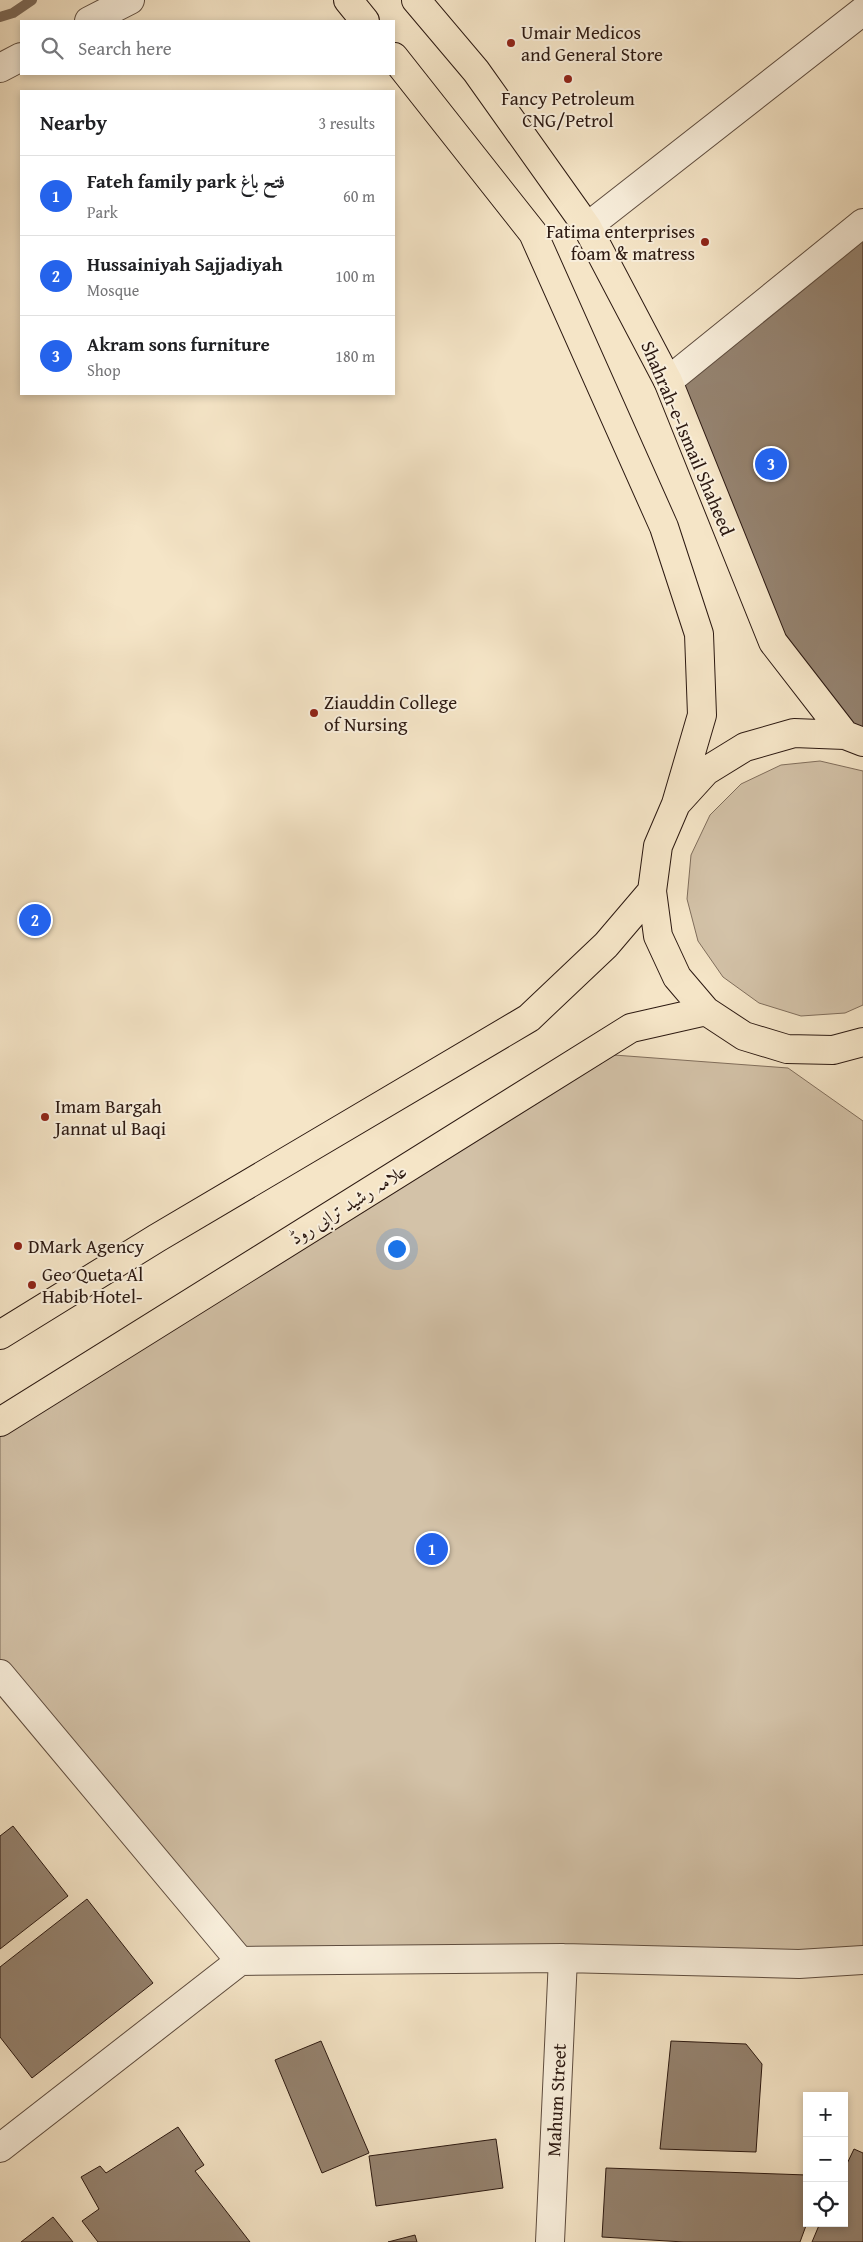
<!DOCTYPE html>
<meta charset="utf-8">
<style>
:root{--surface:#fff;--page:#f6f6f6;--text:#202124;--muted:#757577;--line:#e0e0e0;--accent:#2563eb}
body{margin:0;font-family:"Gentium Book Plus",Amiri,serif;background:var(--page);color:var(--text)}
.controls{position:absolute;right:15px;bottom:15px;display:grid;overflow:hidden;border-radius:0px;box-shadow:0 2px 8px #0003}
.controls button{width:45px;height:45px;display:grid;place-items:center;padding:0;border:0;border-bottom:1px solid var(--line);background:var(--surface);color:var(--text);font:25px sans-serif}
.you{position:absolute;left:396px;top:1248px;width:18px;height:18px;margin:-12px;border:4px solid #fff;border-radius:50%;background:#1a73e8;box-shadow:0 0 0 8px #1a73e833}
.badge{display:grid;place-items:center;width:32px;height:32px;border-radius:50%;background:var(--accent);color:#fff;font-size:16px;font-weight:700}
.pin{position:absolute;translate:-50% -50%;border:2px solid #fff;box-shadow:0 1px 5px #0006}
.list{margin:0;padding:0;list-style:none}
h2{display:flex;justify-content:space-between;align-items:center;height:65px;margin:0;padding:0 20px;font-size:21px}
h2 small{font-size:16px;font-weight:400;color:var(--muted)}
.list li{display:grid;grid-template-columns:32px 1fr auto;gap:15px;align-items:center;box-sizing:border-box;height:80px;padding:0 20px;border-top:1px solid var(--line)}
.list b{display:block;font-size:19px;white-space:nowrap}
.list p{margin:0;font-size:16px;white-space:nowrap;color:var(--muted)}
.list em{font-size:16px;font-style:normal;color:var(--muted)}
.icon{flex:none;width:28px;height:28px;fill:none;stroke:currentColor;stroke-width:2;stroke-linecap:round;stroke-linejoin:round}
.map{position:relative;flex:none;width:863px;height:2242px;overflow:hidden}
.search{position:absolute;background:var(--surface);box-shadow:0 2px 8px #0003;left:20px;top:20px;width:375px;height:55px;display:flex;align-items:center;gap:12px;box-sizing:border-box;padding:0 18px;border-radius:0px;color:var(--muted);font-size:19px}
.panel{position:absolute;background:var(--surface);box-shadow:0 2px 8px #0003;left:20px;top:90px;width:375px;height:305px;border-radius:0px}
.map>svg:first-child{display:block}
.green{fill:#d3c2a8;stroke:#806e5c}
.lines{fill:none;stroke-linecap:round;stroke-linejoin:round}
.stream{stroke:#7c6a59;stroke-width:10}
.building{fill:#958370;stroke:#2c1911}
.minor-casing{stroke:#5e4c3e;stroke-width:30}
.major-casing{stroke:#2c1911;stroke-width:30}
.minor{stroke:#f8eedb;stroke-width:28}
.major{stroke:#f5e5c7;stroke-width:28}
.poi-dot{fill:#8f2418;stroke:#f8eedb;stroke-width:2}
.labels{text-anchor:middle;dominant-baseline:central;stroke-width:4;stroke-linejoin:round;paint-order:stroke}
.poi-label{font-size:19px;fill:#2c1911;stroke:#f8eedb;text-anchor:start}
.street-label{font-size:19px;fill:#2c1911;stroke:#f8eedb}
</style>
<div class="map">
<svg width="863" height="2242" viewBox="0 0 863 2242">
<rect width="100%" height="100%" fill="#f5e5c7"/>
<filter id="stains"><feTurbulence type="fractalNoise" baseFrequency=".004" numOctaves="4"/><feColorMatrix values="0 0 0 0 .2 0 0 0 0 .09 0 0 0 0 .02 0 0 0 .5 -.17"/></filter>
<radialGradient id="worn" r=".72"><stop offset=".6" stop-color="#630" stop-opacity="0"/><stop offset="1" stop-color="#630" stop-opacity=".3"/></radialGradient>
<path class="green" d="M820,761l43,10v234l-18,8 -44,3 -42,-13 -36,-26 -25,-36 -11,-42 4,-44 19,-40 31,-31 40,-19z
M614,1055l174,13 75,53v839l-632,-9 -231,-277v-251z"/>
<g class="lines">
<path class="stream" d="M0,17l13,-4 19,-13"/>
</g>
<path class="building" d="M863,225v513l-88,-98 -104,-258z
M13,1826l55,70 -68,53v-113z
M87,1899l66,84 -121,95 -32,-41v-70z
M321,2041l48,112 -47,20 -47,-113z
M671,2041l75,3 16,20 -6,88 -96,-3z
M178,2127l26,38 -9,6 55,71h-152l-16,-21 17,-12 -18,-32 19,-11 6,7z
M496,2139l7,49 -127,18 -7,-50z
M854,2149l9,4v89h-51l8,-19h24v-53z
M606,2168l201,7v48l-7,19h-116l-82,-5z
M53,2217l20,25h-52z
M415,2235l2,7h-29z"/>
<g class="lines">
<defs>
<path id="minor" d="M89,21l41,-21
M0,68l21,-11
M587,227l276,-216
M668,381l195,-158
M0,1674l240,287
M0,2148l240,-187 323,-3 236,6 64,-4
M550,2242l13,-284"/>
<path id="major" d="M348,0l17,21
M416,0l60,71 111,156 81,154 105,261 72,93
M394,57l139,176 131,294 35,107 3,81 -26,89
M863,742l-18,-7 -51,-2 -49,14 -39,24 -30,33 -18,42 -6,45 6,45 19,41 29,34 38,25 43,13 46,1 30,-8
M0,1335l157,-97 372,-220 77,-73 46,-54
M0,1422l631,-394 75,-17"/>
</defs>
<use href="#minor" class="minor-casing"/>
<use href="#major" class="major-casing"/>
<use href="#minor" class="minor"/>
<use href="#major" class="major"/>
</g>
<g class="poi-dot">
<circle cx="511" cy="43" r="5"/>
<circle cx="568" cy="79" r="5"/>
<circle cx="705" cy="242" r="5"/>
<circle cx="314" cy="713" r="5"/>
<circle cx="45" cy="1117" r="5"/>
<circle cx="18" cy="1246" r="5"/>
<circle cx="32" cy="1285" r="5"/>
</g>
<g class="labels">
<g class="poi-label">
<text x="521" y="32">Umair Medicos<tspan x="521" dy="22">and General Store</tspan></text>
<text x="568" y="98" text-anchor="middle">Fancy Petroleum<tspan x="568" dy="22">CNG/Petrol</tspan></text>
<text x="695" y="231" text-anchor="end">Fatima enterprises<tspan x="695" dy="22">foam &amp; matress</tspan></text>
<text x="324" y="702">Ziauddin College<tspan x="324" dy="22">of Nursing</tspan></text>
<text x="55" y="1106">Imam Bargah<tspan x="55" dy="22">Jannat ul Baqi</tspan></text>
<text x="28" y="1246">DMark Agency</text>
<text x="42" y="1274">Geo Queta Al<tspan x="42" dy="22">Habib Hotel-</tspan></text>
</g>
<g class="street-label">
<text transform="translate(688 438) rotate(67)">Shahrah-e-Ismail Shaheed</text>
<text transform="translate(348 1204) rotate(-32)">علامہ رشید ترابی روڈ</text>
<text transform="translate(556 2100) rotate(-87)">Mahum Street</text>
</g>
</g>
<rect width="100%" height="100%" filter="url(#stains)"/>
<rect width="100%" height="100%" fill="url(#worn)"/>
</svg>
<div class="controls">
<button>+</button>
<button>−</button>
<button><svg class="icon" aria-label="locate" viewBox="0 0 24 24"><circle cx="12" cy="12" r="6"/><path d="M12 2v4M12 18v4M2 12h4M18 12h4"/></svg></button>
</div>
<div class="you"></div>
<div class="pin badge" style="left:432px;top:1549px">1</div>
<div class="pin badge" style="left:35px;top:920px">2</div>
<div class="pin badge" style="left:771px;top:464px">3</div>
<div class="search"><svg class="icon" aria-label="search" viewBox="0 0 24 24"><circle cx="10" cy="10" r="6"/><path d="M15 15l6 6"/></svg>Search here</div>
<section class="panel">
<h2>Nearby<small>3 results</small></h2>
<ul class="list">
<li><span class="badge">1</span><div><b>Fateh family park فتح باغ</b><p>Park</p></div><em>60 m</em></li>
<li><span class="badge">2</span><div><b>Hussainiyah Sajjadiyah</b><p>Mosque</p></div><em>100 m</em></li>
<li><span class="badge">3</span><div><b>Akram sons furniture</b><p>Shop</p></div><em>180 m</em></li>
</ul>
</section>
</div>
